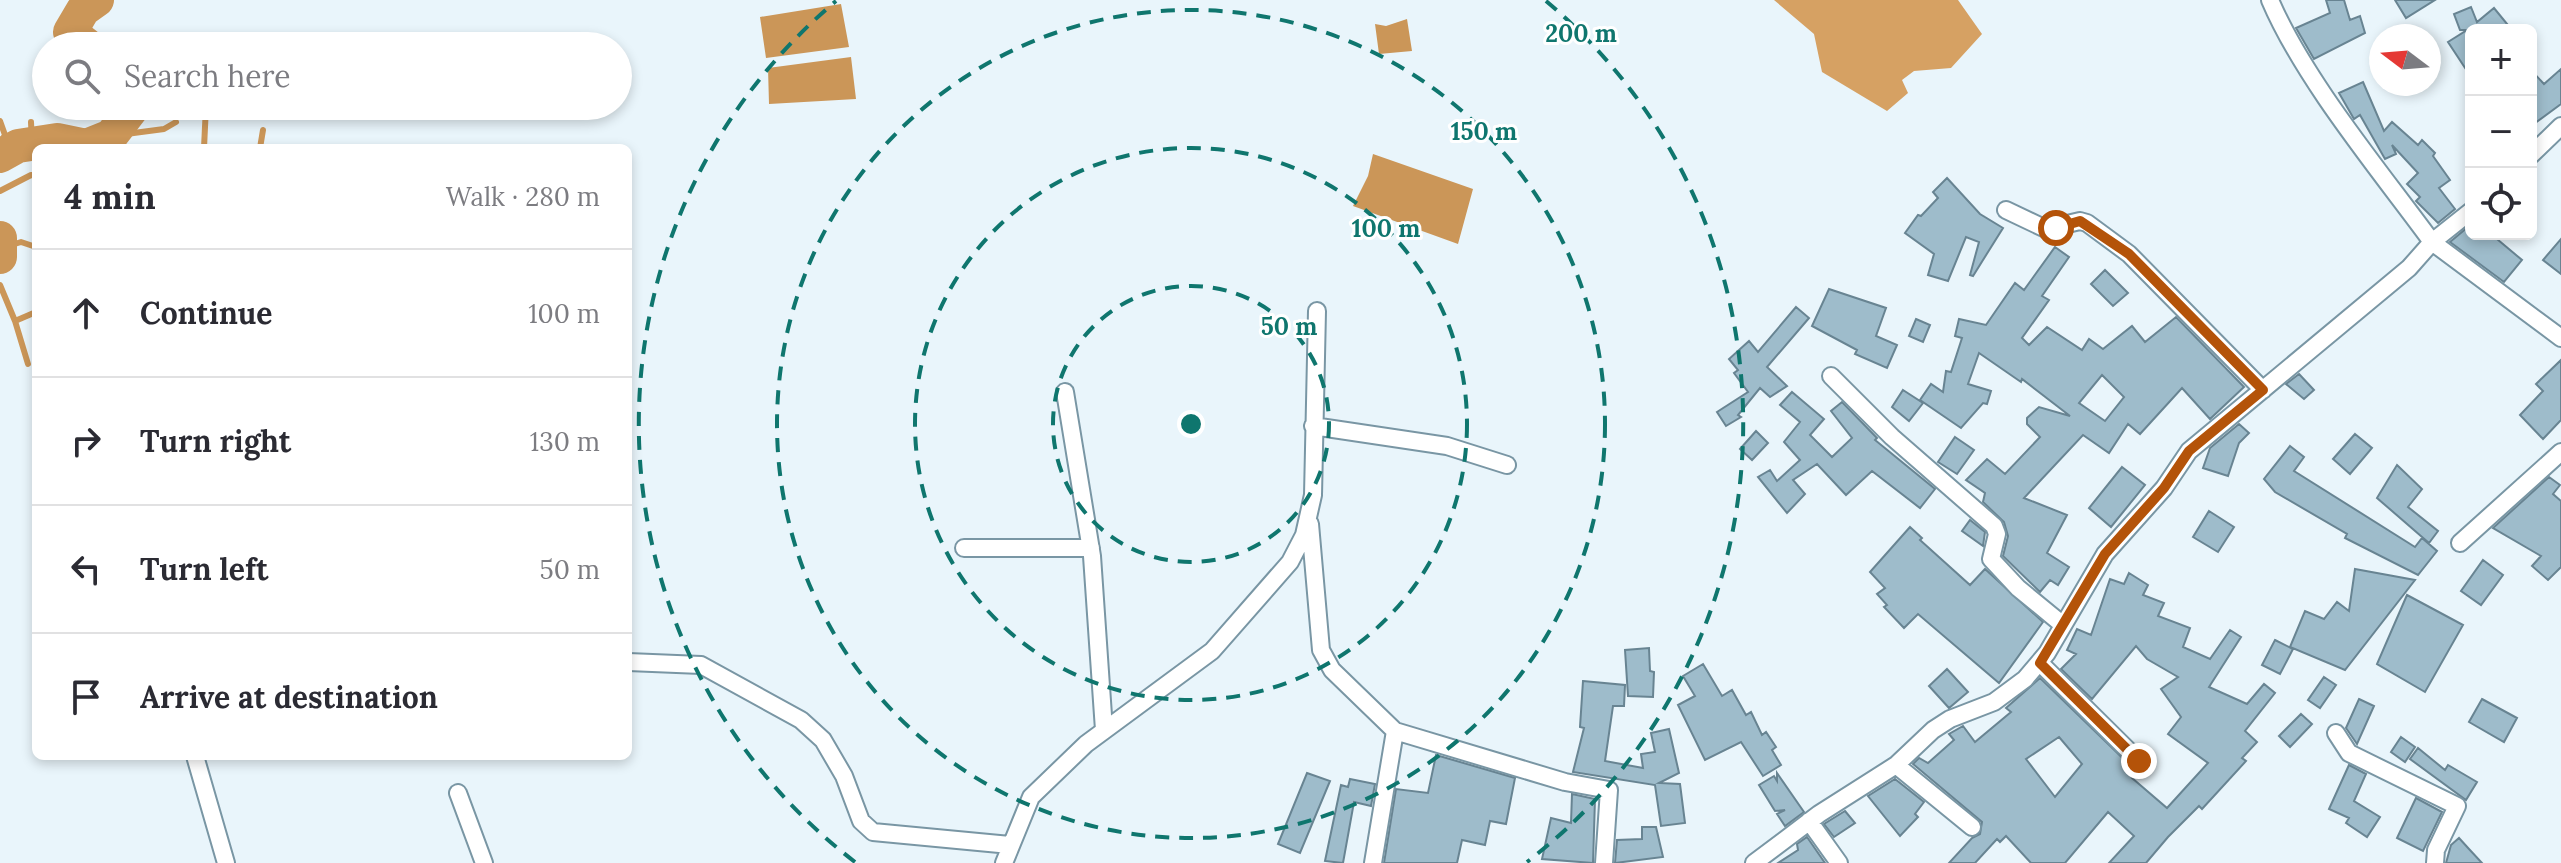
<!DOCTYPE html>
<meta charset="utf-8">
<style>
:root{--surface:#fff;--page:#f7f7f7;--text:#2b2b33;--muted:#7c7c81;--line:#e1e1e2}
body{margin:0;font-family:Lora,serif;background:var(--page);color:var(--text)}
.controls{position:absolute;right:24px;top:24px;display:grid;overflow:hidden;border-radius:12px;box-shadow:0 4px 12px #0003}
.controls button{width:72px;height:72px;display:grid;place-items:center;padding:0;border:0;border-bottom:2px solid var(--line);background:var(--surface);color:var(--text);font:40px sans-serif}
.compass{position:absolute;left:2369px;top:24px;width:72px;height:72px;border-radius:50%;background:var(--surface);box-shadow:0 4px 12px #0003;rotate:286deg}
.stop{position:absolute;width:24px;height:24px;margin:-18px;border:6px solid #b45309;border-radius:50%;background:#fff}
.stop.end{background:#b45309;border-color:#fff;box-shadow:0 2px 8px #0008}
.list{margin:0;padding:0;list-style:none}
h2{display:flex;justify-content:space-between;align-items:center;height:104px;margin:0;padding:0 32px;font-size:34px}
h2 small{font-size:26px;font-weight:400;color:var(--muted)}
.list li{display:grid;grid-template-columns:52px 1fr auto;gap:24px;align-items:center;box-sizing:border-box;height:128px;padding:0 32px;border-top:2px solid var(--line)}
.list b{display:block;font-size:30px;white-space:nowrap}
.list em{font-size:26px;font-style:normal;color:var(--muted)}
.icon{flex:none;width:44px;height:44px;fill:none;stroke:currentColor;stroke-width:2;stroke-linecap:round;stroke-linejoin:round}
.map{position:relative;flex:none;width:2561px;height:863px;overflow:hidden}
.search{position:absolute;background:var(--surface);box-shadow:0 4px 12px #0003;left:32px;top:32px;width:600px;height:88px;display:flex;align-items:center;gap:20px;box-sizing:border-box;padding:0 28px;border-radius:44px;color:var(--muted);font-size:30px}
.panel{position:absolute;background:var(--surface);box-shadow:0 4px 12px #0003;left:32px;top:144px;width:600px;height:616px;border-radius:12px}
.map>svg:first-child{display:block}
.forest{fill:#d6a163}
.water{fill:#cb9658}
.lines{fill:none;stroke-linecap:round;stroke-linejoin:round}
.stream{stroke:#cb9658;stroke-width:6}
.river{stroke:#cb9658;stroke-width:34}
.building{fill:#9ebccb;stroke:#688492;stroke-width:2;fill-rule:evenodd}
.street-casing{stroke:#7996a4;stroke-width:20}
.street{stroke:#fff;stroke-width:16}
.route{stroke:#b45309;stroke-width:10}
.ring{fill:none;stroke:#0f766e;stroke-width:4;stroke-dasharray:14 10}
.centre{fill:#0f766e;stroke:#fff;stroke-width:4}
.ring-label{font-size:24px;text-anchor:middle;font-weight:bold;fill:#0f766e;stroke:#fff;stroke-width:6;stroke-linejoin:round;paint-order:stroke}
</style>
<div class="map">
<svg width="2561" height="863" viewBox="0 0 2561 863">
<rect width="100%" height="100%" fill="#e9f5fb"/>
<path class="forest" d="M1774,0h184l24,34 -31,34 -37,3 -12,9 6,13 -21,18 -65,-39 -8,-38z"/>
<path class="water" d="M841,4l8,43 -83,11 -6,-41z
M1407,19l5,32 -33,3 -4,-30 11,2z
M851,57l5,42 -87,5 -1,-36z
M1373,154l100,35 -15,55 -105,-38 15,-30z"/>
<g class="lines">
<path class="stream" d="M0,121l5,14 -5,9
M31,122l1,22
M111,136l53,-7 12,-7
M204,148l2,-42
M260,148l3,-18
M0,191l31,-16 5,1
M2,248l19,-6 15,5
M0,285l15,36 21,-9
M15,321l13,43"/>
<path class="river" d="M88,46l-18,-14 13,-22 14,-10
M0,156l18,-10 39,-6 29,6 25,-10 23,-30
M0,238v19"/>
</g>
<path class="building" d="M2326,0h18l6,20 10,-4 5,17 -51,26 -18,-31 34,-15z
M2395,0h40l-29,18z
M2471,7l6,15 17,-14 18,22h-41v47l-23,-35 19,-12h-7l-6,-16z
M2561,69v35l-30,22v-56l13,14z
M2363,82l21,49 8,-9 26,23 4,-5 13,13 -2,3 17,24 -11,8 16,21 -17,14 -22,-22 4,-4 -13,-13 11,-11 -26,-28 4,9 -11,5 -25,-44 -6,4 -15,-26z
M1947,178l33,36 23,14 -30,48 -3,-1 9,-33 -13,-5 -18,44 -20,-6 6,-21 -29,-21 13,-18 3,1 17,-18 -5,-6z
M2468,227l3,7h20l31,26 -18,22 -54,-40z
M2561,239v35l-18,-14z
M2055,247l14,10 -27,39 7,4 -27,38 7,7 18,-18 35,23 7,-11 14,10 29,-23 13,16 31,-25 68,70 -34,32 -28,-31 -42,46 -12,-10 -19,29 -26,-18 -59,63 43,17 -20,38 22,14 -11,18 -8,-5 -10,12 -37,-36 5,-20 -4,-14 -21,-20 2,-9 -19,-13 21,-21 18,15 35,-37 -13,-13v-6l12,-11 31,9 -48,-37 -1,3 -42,-29 -11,31 23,7 -4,13 -4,-1 -22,25 -41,-28 11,-16 12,8 3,-21 5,1 11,-34 -7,-2 4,-17 27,6 29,-42 9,7zM2102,375l22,22 -19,24 -26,-18z
M2105,270l23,23 -15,13 -22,-22z
M1829,289l57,19 -10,28 21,9 -10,23 -32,-14 2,-4 -45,-24z
M1796,307l13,11 -42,49 20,19 -17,11 -10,-9 -22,27 3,2 -15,9 -9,-14 31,-20 -14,-19 4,-3 -9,-11 20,-18 9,11z
M1916,319l14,6 -7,17 -14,-6z
M2561,360v60l-18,19 -23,-24 23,-24 -7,-7z
M2299,374l15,16 -10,9 -18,-15z
M1903,390l20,13 -14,18 -17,-14z
M1792,392l32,27 -14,16 22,22 20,-19 -21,-27 11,-9 35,36 -2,2 60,49 -15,19 -48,-37 -26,24 -29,-31 -24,16 12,14 -18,19 -29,-36 12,-7 7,11 23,-21 -16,-18 16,-20 -20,-17z
M2239,424l10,9 -10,10 -11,33 -25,-8 7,-20z
M1756,431l12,12 -16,17 -12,-11z
M2355,434l17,14 -22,26 -17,-15z
M1955,437l19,13 -17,24 -19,-12z
M2290,446l14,11 -10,14 121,76 7,-9 15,13 -19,24 -73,-37 2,-4 -72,-42 -11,-13z
M2397,465l25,24 -14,18 30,24 -9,12 -52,-45z
M2122,467l23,18 -34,42 -22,-19z
M2549,477l11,8 -7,9 8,7v66l-13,13 -16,-14 9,-10 -48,-28z
M2209,511l25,16 -16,25 -25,-15z
M1970,520l15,12 -2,14 -21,-15z
M1910,527l12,11 -2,2 50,45 15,-16 58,53 -44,61 -81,-69 -14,14 -20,-21 3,-2 -10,-11 8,-6 -15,-16z
M2483,560l20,15 -22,30 -20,-14z
M2355,569l60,11 -70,90 -55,-23 15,-36 19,8 13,-17 12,9z
M2129,573l19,12 -5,10 21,8 -6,13 32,12 -7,19 27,12 20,-29 11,7 -32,50 38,17 17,-20 11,9 -30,38 12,11 -15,16 4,3 -44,48 -3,-3 -31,31 -22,26h-37l25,-27 -26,-24 -43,51h-34l-25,-27 -6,6 -3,-3 -22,24h-26l23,-25 8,-4 2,-12 -69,-58 6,-6 9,5 26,-23 -5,-6 14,-8 12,16 36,-30 -5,-4 34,-30 98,95 -6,5 35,30 41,-45 -40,-29 13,-17 -20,-28 17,-12 -31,-18 -11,-13 -44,53 -31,-30 15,-15 -9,-4 10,-21 14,6 19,-56 14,5zM2059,737l23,27 -27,33 -29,-38z
M2407,595l56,30 -38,67 -48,-28z
M2275,640l18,9 -13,25 -18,-9z
M1649,648l1,23 4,1 -1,25 -25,-1 -3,-46z
M1703,664l19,32 10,-6 14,25 5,-3 11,23 4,-3 10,15 -4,3 9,15 -18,11 -22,-34 -36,18 -27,-55 17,-9 -12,-20z
M1947,669l21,23 -19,16 -20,-22z
M2324,677l12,8 -16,23 -12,-8z
M1583,681l42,4 -1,21h-11l-8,55 38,7 -2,-14 14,-2 -4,-19 18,-4 10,44 -20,10 21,1 5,39 -24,3 -6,-41 -82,-13 11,-44 -4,-1z
M2359,699l15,7 -17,38 -11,-16z
M2482,699l35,19 -13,24 -35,-20z
M2301,714l11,10 -22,23 -11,-11z
M2401,737l14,10 -10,15 -14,-10z
M2418,748l27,22 3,-5 29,17 -11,18 -56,-41z
M1436,755l79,23 -9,46 -16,-3 -5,24 -23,-5 -5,23h-73l12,-74 32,4z
M2349,765l17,9 -12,27 26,16 -13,20 -21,-14 3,-5 -20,-9z
M1307,773l23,8 -30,72 -22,-9z
M1777,773l27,39 -19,14 -8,-12 8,-4 -10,1 -16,-26 15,-9 3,5z
M1350,779l25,5 -4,22 -17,-4 -11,61 -18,-2 16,-76 7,2z
M1895,779l29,23 -9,12 3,3 -18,19 -32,-40z
M1572,794l23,5 -2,64 -51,-4 9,-41 20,5z
M2416,798l26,14 -19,39 -26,-13z
M1845,811l10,12 -21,14 -10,-13z
M1642,827h14l7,30 -48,6 2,-23 25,-1z
M1807,837l18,26h-47l20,-13 -1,-6z
M2459,838l10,11 13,14h-36l5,-18z"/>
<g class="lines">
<defs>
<path id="street" d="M2270,0c34,80 110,171 162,242l39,-31
M2531,155l30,-29
M2006,210l40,19 34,-8 7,2 42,31 134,136
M1831,376l61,61 102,89 3,8 -6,25 27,29 45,37
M1065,392l27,164 12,174
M1313,426l134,20 60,19
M1310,524l11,126 11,20 63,61 -22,132
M2460,543l101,-91
M964,548h127
M628,662l73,3 100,55 22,20 21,36 17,45 12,11 137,13
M2040,663l99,98
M1395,731l170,51 44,8 -5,73
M2336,733l13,20 108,53 -21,44 -1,13
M195,756l31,107
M1896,765l76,62
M458,793l26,70
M1809,821l30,42
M1004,863l27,-66 55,-53 126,-93 78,-89 14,-27 9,-40 4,-184
M1754,863l65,-49 77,-49 37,-35 17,-11 44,-17 31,-23 22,-26 58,-99 59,-66 25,-37 220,-183 23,-26 129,96"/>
</defs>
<use href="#street" class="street-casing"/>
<use href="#street" class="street"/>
</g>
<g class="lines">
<path class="route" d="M2056,228l24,-7 49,33 134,136 -74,61 -25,37 -59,66 -65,109 99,98"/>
</g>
<g class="ring">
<circle cx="1191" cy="424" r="138"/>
<circle cx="1191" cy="424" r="276"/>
<circle cx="1191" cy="424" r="414"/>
<path d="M855 862A552 552 0 0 1 836 1M1546 1A552 552 0 0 1 1527 862"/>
</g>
<circle cx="1191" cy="424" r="12" class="centre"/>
<g class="ring-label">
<text x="1581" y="42">200 m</text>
<text x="1484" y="140">150 m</text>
<text x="1386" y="237">100 m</text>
<text x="1289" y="335">50 m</text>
</g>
</svg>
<div class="controls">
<button>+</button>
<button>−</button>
<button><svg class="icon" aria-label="locate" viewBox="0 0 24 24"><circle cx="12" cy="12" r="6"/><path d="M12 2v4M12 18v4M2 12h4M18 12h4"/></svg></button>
</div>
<svg class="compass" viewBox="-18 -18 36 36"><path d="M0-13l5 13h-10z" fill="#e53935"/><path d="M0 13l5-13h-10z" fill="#7c7c81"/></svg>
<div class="stop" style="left:2056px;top:228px"></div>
<div class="stop end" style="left:2139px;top:761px"></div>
<div class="search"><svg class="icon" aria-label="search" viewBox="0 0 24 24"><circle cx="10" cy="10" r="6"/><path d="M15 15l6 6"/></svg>Search here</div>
<section class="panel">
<h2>4 min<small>Walk · 280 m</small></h2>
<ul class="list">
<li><svg class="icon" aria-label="ahead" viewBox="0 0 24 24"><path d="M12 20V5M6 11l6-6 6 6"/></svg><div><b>Continue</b></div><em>100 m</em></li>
<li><svg class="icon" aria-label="right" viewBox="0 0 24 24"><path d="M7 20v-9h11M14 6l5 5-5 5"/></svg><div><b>Turn right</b></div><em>130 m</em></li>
<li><svg class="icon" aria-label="left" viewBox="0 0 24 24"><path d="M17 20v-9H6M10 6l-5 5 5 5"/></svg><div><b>Turn left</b></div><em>50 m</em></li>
<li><svg class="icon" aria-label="arrive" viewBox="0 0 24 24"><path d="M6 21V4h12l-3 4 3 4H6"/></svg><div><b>Arrive at destination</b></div></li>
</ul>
</section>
</div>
